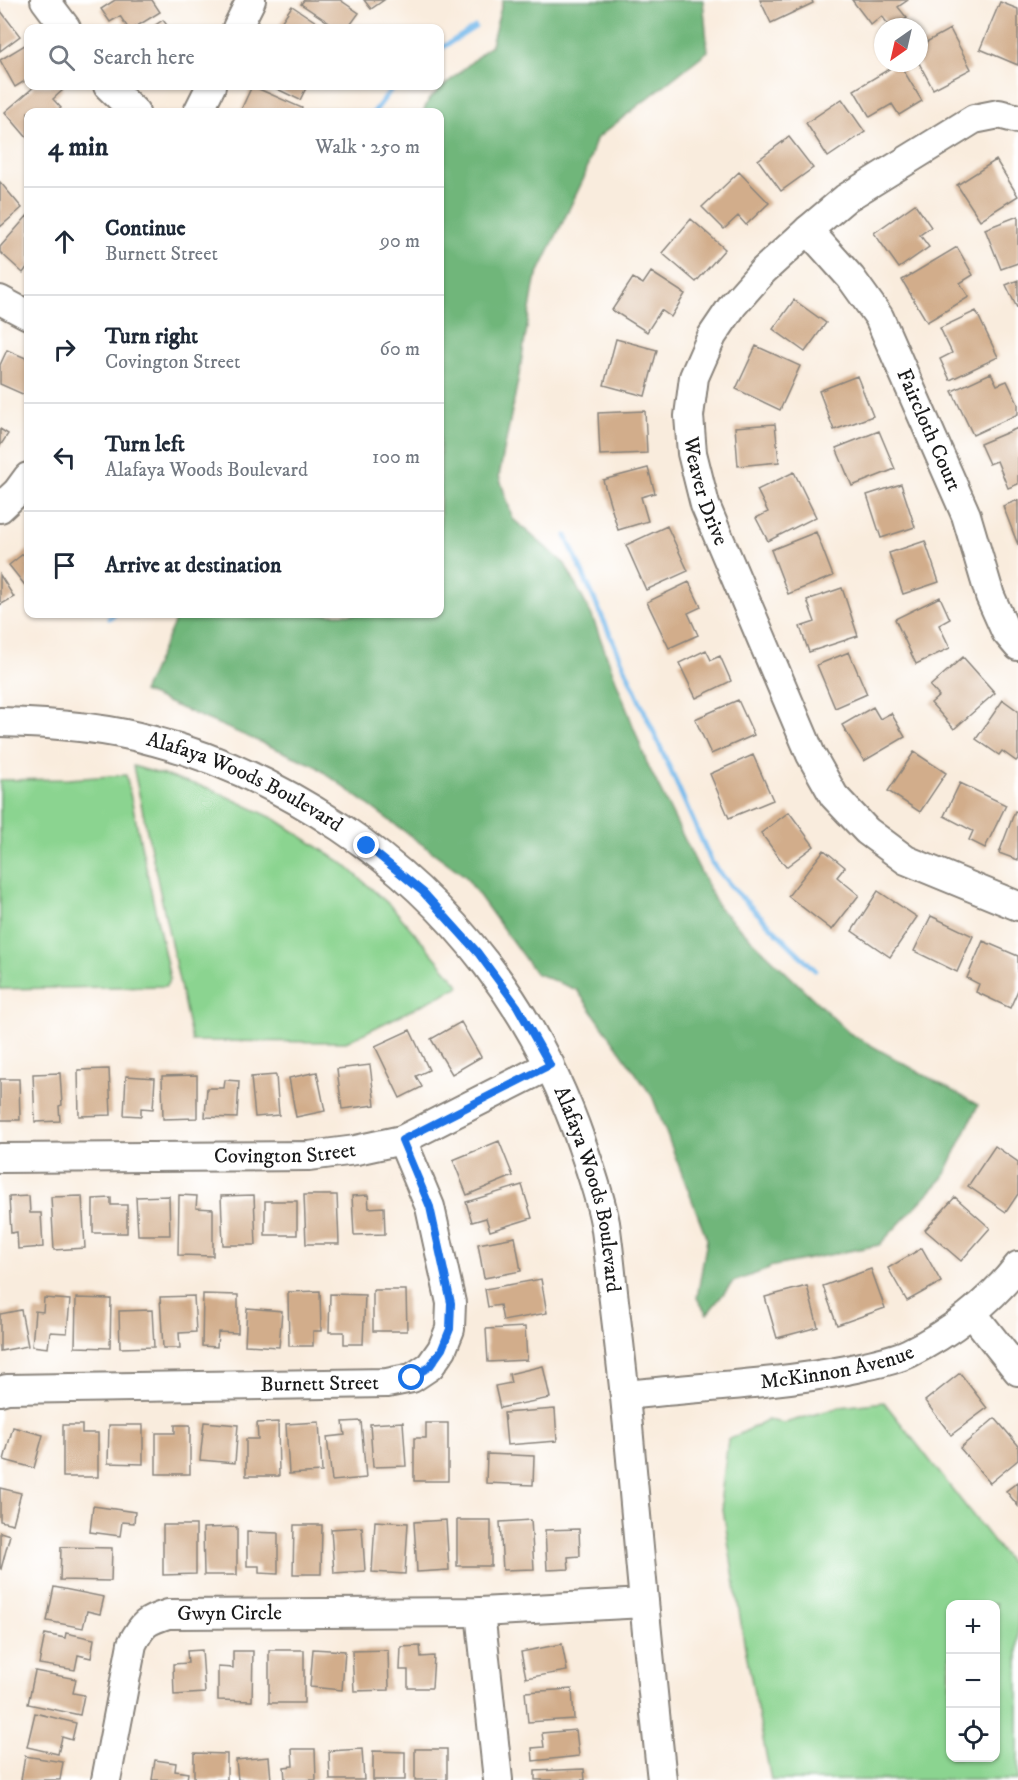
<!DOCTYPE html>
<meta charset="utf-8">
<style>
:root{--surface:#fff;--page:#f6f6f7;--text:#1f2937;--muted:#747a83;--line:#e0e1e3}
body{margin:0;font-family:"IM FELL DW Pica",serif;background:var(--page);color:var(--text)}
.controls{position:absolute;right:18px;bottom:18px;display:grid;overflow:hidden;border-radius:12px;box-shadow:0 2px 4px #0004}
.controls button{width:54px;height:54px;display:grid;place-items:center;padding:0;border:0;border-bottom:2px solid var(--line);background:var(--surface);color:var(--text);font:30px sans-serif}
.compass{position:absolute;left:874px;top:18px;width:54px;height:54px;border-radius:50%;background:var(--surface);box-shadow:0 2px 4px #0004;rotate:214deg}
.stop{position:absolute;width:18px;height:18px;margin:-14px;border:4px solid #1a73e8;border-radius:50%;background:#fff}
.stop.end{background:#1a73e8;border-color:#fff;box-shadow:0 2px 6px #0008}
.list{margin:0;padding:0;list-style:none}
h2{display:flex;justify-content:space-between;align-items:center;height:78px;margin:0;padding:0 24px;font-size:26px}
h2 small{font-size:20px;font-weight:400;color:var(--muted)}
.list li{display:grid;grid-template-columns:39px 1fr auto;gap:18px;align-items:center;box-sizing:border-box;height:108px;padding:0 24px;border-top:2px solid var(--line)}
.list b{display:block;font-size:22px;white-space:nowrap}
.list p{margin:0;font-size:20px;white-space:nowrap;color:var(--muted)}
.list em{font-size:20px;font-style:normal;color:var(--muted)}
.icon{flex:none;width:33px;height:33px;fill:none;stroke:currentColor;stroke-width:2;stroke-linecap:round;stroke-linejoin:round}
.map{position:relative;flex:none;width:1018px;height:1780px;overflow:hidden}
.search{position:absolute;background:var(--surface);box-shadow:0 2px 4px #0004;left:24px;top:24px;width:420px;height:66px;display:flex;align-items:center;gap:15px;box-sizing:border-box;padding:0 21px;border-radius:12px;color:var(--muted);font-size:22px}
.panel{position:absolute;background:var(--surface);box-shadow:0 2px 4px #0004;left:24px;top:108px;width:420px;height:510px;border-radius:12px}
.map>svg:first-child{display:block}
.green{fill:#8bd490;stroke:#547856;stroke-width:1.5;fill-rule:evenodd}
.forest{fill:#70b67a;stroke:#46694b;stroke-width:1.5}
.lines{fill:none;stroke-linecap:round;stroke-linejoin:round}
.stream{stroke:#75b9eb;stroke-width:5}
.building{fill:#d2ad8b}
.minor-casing{stroke:#8a847c;stroke-width:32}
.minor{stroke:#fff;stroke-width:28}
.route{stroke:#1a73e8;stroke-width:8}
.labels{text-anchor:middle;dominant-baseline:central;stroke-width:4.5;stroke-linejoin:round;paint-order:stroke}
.street-label{font-size:21px;fill:#1c1c1c;stroke:#fff}
</style>
<div class="map">
<svg width="1018" height="1780" viewBox="0 0 1018 1780">
<rect width="100%" height="100%" fill="#fff"/>
<filter id="ink" filterUnits="userSpaceOnUse"><feTurbulence type="fractalNoise" baseFrequency=".0167" numOctaves="2"/><feDisplacementMap in="SourceGraphic" scale="12" xChannelSelector="R" yChannelSelector="G"/><feConvolveMatrix kernelMatrix="1 2 1 2 8 2 1 2 1" color-interpolation-filters="sRGB"/></filter>
<filter id="wash" filterUnits="userSpaceOnUse"><feTurbulence type="fractalNoise" baseFrequency=".008" numOctaves="4" result="noise"/><feDisplacementMap in="SourceGraphic" scale="24" xChannelSelector="R" yChannelSelector="G"/><feGaussianBlur stdDeviation="1.35" result="paint"/><feColorMatrix in="noise" values="0 0 0 0 0 0 0 0 0 0 0 0 0 0 0 0 0 1.4 0 .05"/><feComposite in="paint" operator="in"/></filter>
<g filter="url(#wash)">
<rect width="100%" height="100%" fill="#f9ecdd"/>
<path class="green" d="M133,766l78,23 64,30 69,45 49,44 67,78 -114,56 -154,-1z
M126,775l44,204 -4,7 -166,3v-209l68,-1z
M884,1402l134,171v207h-247l-27,-138 -23,-146 7,-56 39,-20 18,3 55,-16zM996,1604v154h-46v-154z"/>
<path class="forest" d="M503,0h200l5,51 -112,88 -12,39 -49,102 -16,95 -20,101 14,43 52,45 27,52 55,147 71,144 131,126 129,72 -35,73 -64,67 -110,22v2l-36,13 -26,32 -10,-16 10,-59 -55,-143 -75,-106 -42,-17 -70,-97 -151,-111 -171,-73 35,-78h262v-502h-17l6,-13 62,-54z"/>
<g class="lines">
<path class="stream" d="M440,49l35,-22
M374,112l20,-26
M566,536l146,327 23,28 80,79
M109,618l6,-4"/>
</g>
<g id="blocks">
<path class="building" d="M115,0h37l8,12 -26,16h-6l-8,-12 -10,6 -9,-13z
M304,0h36l19,13 -11,15h-11l-36,-24z
M364,0h20l-13,9z
M760,0h52l1,3 -42,20z
M852,0h56l-10,7 9,11 -12,9h-5l-8,-11 -11,9z
M1000,2l18,7v56l-38,-16z
M292,6l33,22h-48z
M0,10l20,26 -20,15z
M163,20l6,8h-18z
M950,29l21,40 -38,20 -14,-26v-17z
M28,43v36l-13,8 -15,-27z
M899,63l23,38 -23,14 -7,-11 -22,13 -16,-27z
M35,86h26l3,3 -11,10 8,9 -5,4h-28v27l-23,-27z
M252,86l50,22 -2,4h-60z
M271,86h36l-7,14z
M842,99l23,33 -37,25 -22,-34z
M789,137l24,31 -32,23 -23,-31z
M996,160l22,36 -38,24 -23,-35z
M739,172l30,31 -23,22 -8,-9 -14,13 -22,-22z
M0,182l22,26 -22,19z
M915,204l16,23 -11,8 9,12 -30,21 -25,-35z
M28,215v51l-5,7 -23,-21v-5z
M1018,216v47l-17,6 -16,-40z
M691,219l34,30 -29,33 -34,-29z
M957,247l16,28 -13,8 9,14 -42,25 -25,-42z
M651,272l34,22 -14,23 -10,-7 -14,22 -35,-22 21,-32 10,6z
M1018,280v30l-12,-25z
M794,300l32,23 -21,29 -32,-23z
M976,311l22,46 -48,23 -10,-21 12,-6 -12,-25z
M616,339l41,11 -12,46 -41,-11z
M756,346l44,20 -20,44 -44,-21z
M7,350l21,9v33l-1,4 -27,-12v-19z
M991,373l6,12 10,-4 11,23v10l-45,21 -21,-44z
M857,376l16,40 -39,14 -15,-39z
M645,411l2,42 -47,2 -2,-42z
M775,424l4,38 -41,4 -3,-39z
M1018,428v56l-10,4 -11,-27 -8,3 -9,-20z
M0,429l8,5 -8,12z
M879,431l16,38 -43,17 -16,-38z
M648,468l7,25 -14,4 7,24 -30,9 -15,-50z
M794,472l22,45 -48,24 -12,-23 12,-6 -11,-22z
M901,484l14,43 -34,11 -14,-43z
M1018,500v45l-15,-39z
M667,526l21,45 -42,19 -20,-45z
M816,532l17,44 -45,18 -17,-44z
M925,541l14,41 -36,12 -14,-41z
M28,550v39l-19,-24z
M0,575l14,22 -14,8z
M689,582l12,25 -13,6 10,22 -29,13 -22,-46z
M842,588l16,48 -49,16 -9,-25 15,-5 -8,-22z
M940,597l10,22 -11,6 11,23 -34,16 -21,-45z
M706,650l5,10 9,-4 11,25 -35,17 -17,-35z
M849,652l18,42 -32,14 -18,-43z
M963,657l32,36 -41,36 -23,-26 8,-7 -9,-10z
M738,700l16,35 -43,19 -16,-35z
M1003,700l15,11v48l-2,2 -14,-10 -3,4 -23,-16z
M873,707l7,12 11,-6 14,24 -41,24 -22,-36z
M914,752l32,21 -26,39 -32,-21z
M753,755l20,45 -44,18 -19,-44z
M960,783l46,22 -21,43 -16,-8 4,-9 -29,-15z
M1015,811l3,1v48l-19,-7z
M789,812l25,34 -28,21 -25,-34z
M824,850l21,17 -8,10 22,18 -27,35 -44,-34z
M878,891l39,26 -27,40 -38,-26z
M931,916l42,20 -16,36 -43,-21z
M983,941l35,15v34l-8,18 -34,-16 3,-8 -12,-6z
M461,1022l20,35 -29,17 -21,-35z
M410,1030l19,40 -13,6 6,11 -22,11 -25,-52z
M370,1065l5,40 -33,4 -5,-40z
M109,1069l2,46 -32,1 -1,-46z
M317,1072l8,39 -29,6 -7,-39z
M60,1073l2,32 -3,1 1,15 -25,1 -2,-48z
M197,1075v43l-34,1 -1,-43z
M276,1075l3,40 -24,2 -4,-40z
M126,1076l29,2 -2,31 -12,-1v8l-17,-1z
M0,1079h19l1,41h-20z
M225,1080l14,1 -2,37 -32,-1 2,-29h17z
M499,1141l14,35 -46,19 -14,-35z
M995,1146l23,16v32l-12,18 -38,-26z
M522,1185l10,33 -42,13 -4,-13 -14,4 -6,-20z
M179,1195l18,1 -1,12 17,1v47l-35,-1z
M254,1195l2,50h-33l-2,-49z
M304,1195h33l2,49h-33z
M368,1195l1,13 15,-1 1,27 -31,1 -2,-39z
M29,1196l1,17h11l2,34 -25,2 -1,-17 -6,1 -2,-36z
M82,1196l3,52 -31,2 -3,-53z
M169,1196l1,39h-32l-2,-38z
M955,1197l35,31 -29,33 -36,-31z
M111,1198v7h16v28h-34v-34z
M265,1201h32v34h-32z
M515,1237l6,34 -37,7 -6,-34z
M922,1248l19,34 -34,19 -19,-33z
M871,1269l14,39 -48,17 -14,-39z
M541,1279l6,34 -44,8 -3,-16 -12,2 -3,-18z
M807,1286l11,41 -41,11 -12,-41z
M373,1290h33l1,41h-34z
M320,1291l1,40h-8v15h-24l-1,-54z
M203,1294l35,1v38l-20,-1 -1,15 -15,-1z
M330,1294l35,1 -2,49h-19v-12h-15z
M194,1296l2,36 -17,1 1,15h-17l-3,-51z
M44,1298l26,2 -3,33 -17,-1 -2,16 -16,-2 3,-35 8,1z
M76,1298l35,1 -1,49 -35,-1z
M247,1308l35,3 -3,36 -34,-2z
M21,1310l7,36 -28,5v-37z
M152,1310l2,37 -34,1 -1,-37z
M525,1327l2,33 -39,2 -2,-33z
M543,1366l7,32 -50,10 -5,-22 16,-3 -2,-9z
M960,1373l27,35 -36,27 -26,-34z
M555,1409l2,32 -50,4 -3,-32z
M995,1418l23,27v15l-28,23 -30,-35z
M361,1421l5,57 -34,3 -5,-44 18,-2 -2,-13z
M204,1422l34,3 -3,38 -35,-3z
M278,1422l1,54h-33v-37h12l-1,-16z
M319,1422l3,50 -33,2 -3,-50z
M403,1422l3,44 -33,1 -3,-43z
M426,1423h22v58h-34v-43h12z
M63,1425h19v8h16v44h-35z
M109,1425h34v39l-35,-1z
M175,1425h15v49h-34v-41h19z
M13,1427l30,8 -9,33 -30,-8z
M487,1454l47,2 -1,29 -47,-2z
M1018,1482v24l-12,-15z
M0,1488l21,5 -8,31 -13,-3z
M93,1506l42,6 -1,11 -12,-1 -2,14 -30,-4z
M446,1520l3,50 -32,2 -3,-50z
M457,1520h34v46h-34z
M531,1520l3,49 -31,1 -3,-48z
M375,1521l33,2 -3,51 -33,-2z
M163,1525h33v49l-33,1z
M294,1525h28l-1,49h-28z
M237,1527v48h-33l-1,-47z
M362,1527l3,44 -31,2 -3,-44z
M579,1529l1,27 -12,1 1,12 -22,1 -2,-40z
M0,1532l10,3 -9,34 -1,-1z
M247,1532l31,1v41l-19,-1v-7h-12z
M61,1547l51,1 -1,33 -51,-1z
M54,1587l50,10 -4,17 -13,-3 -4,17 -36,-7z
M66,1633l28,6 -3,19 -13,-3 -3,15 -36,-6 6,-30 20,4z
M562,1644l5,27 -41,7 -5,-26z
M420,1646l1,11 13,-1 -2,32h-24v-18h-8l1,-23z
M313,1649l32,2 -3,39 -32,-3z
M202,1650l3,43 -31,2 -1,-31 15,-1 -1,-12z
M269,1650h35v53h-35z
M388,1650l1,40 -35,1 -2,-40z
M233,1651h20l-1,50 -34,-1v-33l15,1z
M35,1671l41,8 -3,14 11,2 -4,20 -52,-11z
M572,1689l2,30 -46,3 -3,-30z
M35,1713l41,10 -4,17 -10,-3 -4,17 -31,-7z
M576,1730l3,26 -46,5 -1,-13 12,-1 -2,-14z
M292,1749h23l1,31h-31l-1,-13 9,-1z
M362,1749l2,31h-34l-1,-29z
M415,1749h32v31h-32z
M373,1751l32,1v28h-32z
M194,1753l33,1v26h-33z
M25,1756l38,6 -3,18h-39z
M269,1757l2,23h-33l-2,-20z
M155,1760l21,3 -1,8 13,2 -1,7h-35z
M584,1769l1,11h-50v-9z"/>
</g>
</g>
<g filter="url(#ink)">
<use href="#blocks" fill-opacity="0" stroke="#8a847c" stroke-width="1.5"/>
<g class="lines">
<defs>
<g id="minor">
<path d="M45,0l21,28"/>
<path d="M237,28l14,-28"/>
<path d="M108,86l27,26"/>
<path d="M198,112l13,-26"/>
<path id="s1" d="M1018,119l-19,-5 -25,5 -128,79 -38,32 -45,41 -30,34 -21,31 -18,41 -5,39 3,37 13,52 106,250 23,41 33,35 39,29 112,46"/>
<path id="s2" d="M808,230l43,48 28,39 87,198 24,81 16,36 12,14"/>
<path d="M0,300l28,15"/>
<path d="M0,508l17,-16 11,-15"/>
<path id="s3" d="M0,722c51,1 105,5 154,19 66,17 130,49 186,86 114,76 196,185 241,315 9,26 19,54 24,81 4,26 6,52 9,78 7,56 13,112 18,169 9,103 19,207 30,310"/>
<path id="s4" d="M0,1158l309,-2 47,-6 46,-10 148,-75"/>
<path d="M972,1313l46,58"/>
<path id="s5" d="M0,1391l7,-2 380,-6 25,-5 18,-12 12,-17 8,-20 1,-26 -21,-96 -28,-67"/>
<path id="s6" d="M626,1395c73,-8 149,-11 221,-25 20,-5 43,-8 62,-17 41,-20 81,-51 109,-87"/>
<path d="M480,1612l18,168"/>
<path id="s7" d="M106,1780l26,-136c11,-21 14,-23 36,-30l312,-2 164,-9"/>
</g>
</defs>
<use href="#minor" class="minor-casing"/>
<use href="#minor" class="minor"/>
</g>
</g>
<g class="lines" filter="url(#ink)">
<path class="route" d="M367,846l56,46 55,61 39,53 33,59 -148,75 28,67 21,96 -1,26 -8,20 -12,17 -18,12"/>
</g>
<g class="labels">
<g class="street-label">
<text stroke="none"><textPath href="#s2" startOffset="236">Faircloth Court</textPath></text>
<text stroke="none"><textPath href="#s1" startOffset="550">Weaver Drive</textPath></text>
<text stroke="none"><textPath href="#s3" startOffset="255">Alafaya Woods Boulevard</textPath></text>
<text stroke="none"><textPath href="#s4" startOffset="285">Covington Street</textPath></text>
<text stroke="none"><textPath href="#s3" startOffset="813">Alafaya Woods Boulevard</textPath></text>
<text stroke="none"><textPath href="#s6" startOffset="213">McKinnon Avenue</textPath></text>
<text stroke="none"><textPath href="#s5" startOffset="320">Burnett Street</textPath></text>
<text stroke="none"><textPath href="#s7" startOffset="249">Gwyn Circle</textPath></text>
</g>
</g>
</svg>
<div class="controls">
<button>+</button>
<button>−</button>
<button><svg class="icon" aria-label="locate" viewBox="0 0 24 24"><circle cx="12" cy="12" r="6"/><path d="M12 2v4M12 18v4M2 12h4M18 12h4"/></svg></button>
</div>
<svg class="compass" viewBox="-18 -18 36 36"><path d="M0-13l5 13h-10z" fill="#e53935"/><path d="M0 13l5-13h-10z" fill="#747a83"/></svg>
<div class="stop" style="left:412px;top:1378px"></div>
<div class="stop end" style="left:367px;top:846px"></div>
<div class="search"><svg class="icon" aria-label="search" viewBox="0 0 24 24"><circle cx="10" cy="10" r="6"/><path d="M15 15l6 6"/></svg>Search here</div>
<section class="panel">
<h2>4 min<small>Walk · 250 m</small></h2>
<ul class="list">
<li><svg class="icon" aria-label="ahead" viewBox="0 0 24 24"><path d="M12 20V5M6 11l6-6 6 6"/></svg><div><b>Continue</b><p>Burnett Street</p></div><em>90 m</em></li>
<li><svg class="icon" aria-label="right" viewBox="0 0 24 24"><path d="M7 20v-9h11M14 6l5 5-5 5"/></svg><div><b>Turn right</b><p>Covington Street</p></div><em>60 m</em></li>
<li><svg class="icon" aria-label="left" viewBox="0 0 24 24"><path d="M17 20v-9H6M10 6l-5 5 5 5"/></svg><div><b>Turn left</b><p>Alafaya Woods Boulevard</p></div><em>100 m</em></li>
<li><svg class="icon" aria-label="arrive" viewBox="0 0 24 24"><path d="M6 21V4h12l-3 4 3 4H6"/></svg><div><b>Arrive at destination</b></div></li>
</ul>
</section>
</div>
